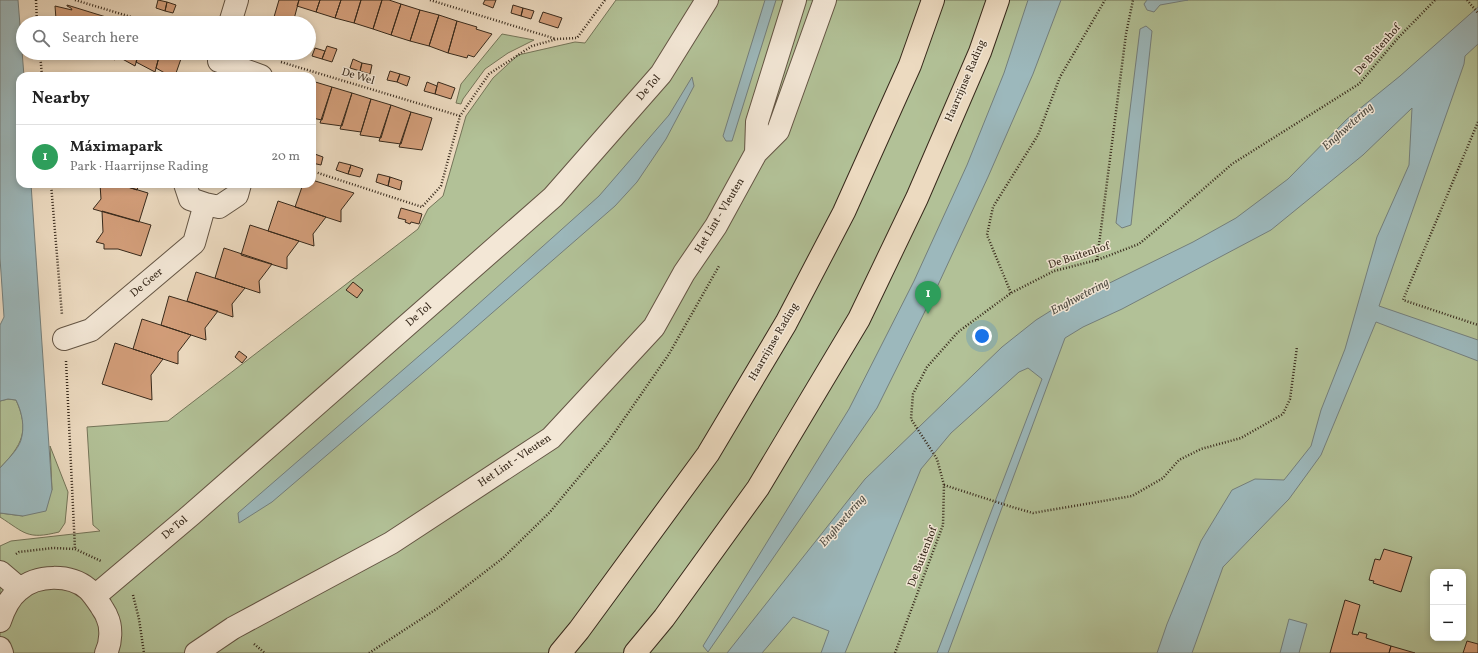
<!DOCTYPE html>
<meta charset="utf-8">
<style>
:root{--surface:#fff;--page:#f2f2f2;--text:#222;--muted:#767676;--line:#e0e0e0;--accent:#8f2418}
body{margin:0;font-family:Vollkorn,serif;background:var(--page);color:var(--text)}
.controls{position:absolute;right:12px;bottom:12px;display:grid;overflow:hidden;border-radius:8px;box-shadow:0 2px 6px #0003}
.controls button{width:36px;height:36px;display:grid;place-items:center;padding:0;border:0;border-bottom:1px solid var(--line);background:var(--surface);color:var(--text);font:20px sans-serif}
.you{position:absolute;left:982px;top:336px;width:14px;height:14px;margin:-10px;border:3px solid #fff;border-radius:50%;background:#1a73e8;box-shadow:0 0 0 6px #1a73e833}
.badge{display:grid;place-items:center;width:26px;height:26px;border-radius:50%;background:var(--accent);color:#fff;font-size:13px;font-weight:700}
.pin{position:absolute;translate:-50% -33px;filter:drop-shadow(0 1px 2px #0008)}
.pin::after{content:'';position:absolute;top:21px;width:14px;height:12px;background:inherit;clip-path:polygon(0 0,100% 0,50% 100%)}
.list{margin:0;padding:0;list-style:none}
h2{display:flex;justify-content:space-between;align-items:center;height:52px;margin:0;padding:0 16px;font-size:17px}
h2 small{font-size:13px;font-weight:400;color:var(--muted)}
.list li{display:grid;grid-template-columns:26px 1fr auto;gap:12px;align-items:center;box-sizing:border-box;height:64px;padding:0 16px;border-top:1px solid var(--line)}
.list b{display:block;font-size:15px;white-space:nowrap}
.list p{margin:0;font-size:13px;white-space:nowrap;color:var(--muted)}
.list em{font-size:13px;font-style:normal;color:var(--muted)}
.icon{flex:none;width:22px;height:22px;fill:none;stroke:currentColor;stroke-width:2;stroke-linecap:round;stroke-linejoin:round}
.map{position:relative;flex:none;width:1478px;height:653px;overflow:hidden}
.search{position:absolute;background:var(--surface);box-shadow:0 2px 6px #0003;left:16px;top:16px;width:300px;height:44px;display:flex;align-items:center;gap:10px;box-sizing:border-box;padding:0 14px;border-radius:22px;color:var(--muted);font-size:15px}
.panel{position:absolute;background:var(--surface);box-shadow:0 2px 6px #0003;left:16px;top:72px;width:300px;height:116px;border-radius:12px}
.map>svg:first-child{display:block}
.green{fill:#b2c197;stroke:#747559;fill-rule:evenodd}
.water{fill:#9cb8bc;stroke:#747f7c}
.building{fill:#d39e7a;stroke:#37291b}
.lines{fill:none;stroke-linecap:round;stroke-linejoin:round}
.minor-casing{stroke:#645544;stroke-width:24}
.major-casing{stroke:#37291b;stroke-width:24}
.path{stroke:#37291b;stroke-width:2.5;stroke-dasharray:1 2;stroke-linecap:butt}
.minor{stroke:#f3e7d6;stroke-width:22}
.major{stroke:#ecdac0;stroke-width:22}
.labels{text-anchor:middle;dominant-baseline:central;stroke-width:3;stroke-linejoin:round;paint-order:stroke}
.street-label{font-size:11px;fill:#37291b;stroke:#f3e7d6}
.water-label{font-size:12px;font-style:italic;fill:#504d43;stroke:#f3e7d6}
</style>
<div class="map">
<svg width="1478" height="653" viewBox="0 0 1478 653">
<rect width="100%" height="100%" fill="#ecdac0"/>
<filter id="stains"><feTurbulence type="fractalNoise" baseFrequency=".005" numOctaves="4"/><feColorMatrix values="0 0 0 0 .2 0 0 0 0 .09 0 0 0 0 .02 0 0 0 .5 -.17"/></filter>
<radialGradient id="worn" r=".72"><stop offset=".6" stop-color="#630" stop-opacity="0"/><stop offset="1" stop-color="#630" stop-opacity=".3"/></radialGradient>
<path class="green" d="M616,0h862v653h-1478v-107l11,-5 89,-10 -7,-6 -6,-98 81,-6 250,-192 10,-20 15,-13 23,-80 27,-38 25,-23 57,-13 10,1zM1433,572h30v66h-30z
M502,34l32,6 -26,13 -23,16 -22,30 -2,5 -5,-1 5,-19z
M8,399l8,1c14,31 6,45 -16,68v-67z
M50,446l18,46 -3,31 -6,9c-32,8 -34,1 -59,-15v-4l23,3 29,-26z"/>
<path class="water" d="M0,0h18l6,76h-4v108h11l21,306 -6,21 -23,5 -23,-3v-45c7,-8 18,-18 21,-28 4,-13 1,-28 -5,-40l-8,-1 -8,2v-76l4,-8 -4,-59z
M765,0h11l-44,141h-6l-3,-5z
M1028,0h33l-28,74 -45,103 -50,108 -61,123 -169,244 -5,-6 146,-237 65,-128 53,-116 37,-92z
M1147,0h41l-28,5 -6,7 -7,-2 -3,-6z
M1478,7v37l-13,12 -1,8 -85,242 99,34v21l-102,-39 -55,133 -32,44 -66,68 -31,86h-35l10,-29 34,-83 31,-51 23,-11 29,1 27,-34 10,-36 24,-61 32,-112 32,-72 3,-57 -49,47 -92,75 -149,79 -39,18 -18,11 -117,315h-11l105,-274 -14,-11 -9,4 -68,61 -30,36 -76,184h-24l8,-22 -36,-14 -31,36h-35l138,-174 137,-132 34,-27 24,-15 21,-8 112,-55 43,-24 52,-39 59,-60 53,-43z
M1146,26l6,5 -21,194 -9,3 -6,-5 24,-194z
M692,77l2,9 -28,53 -29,43 -22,24 -185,161 -158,135 -33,21 -1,-10 219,-190 142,-127 70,-81z
M1289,619l18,5 -8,29h-19z"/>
<path class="building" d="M158,0l9,2 -2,9 -9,-3z
M279,0h20l-6,23 -19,-6z
M299,0h21l-4,12 -19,-6z
M320,0h21l-6,18 -19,-6z
M341,0h20l-7,23 -19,-5z
M361,0h21l-9,29 -19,-6z
M382,0h7l12,4 -10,31 -18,-6z
M485,0h11l-3,8 -10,-4z
M167,2l9,3 -3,8 -8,-2z
M401,4l19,6 -10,31 -19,-6z
M67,5l39,12 -2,6h-32v-6l-16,2 -1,-13 17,4 -1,-2 -4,-2z
M513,5l10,3 -2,8 -10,-3z
M523,8l11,3 -3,8 -10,-3z
M420,10l19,5 -10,31 -19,-5z
M543,12l19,6 -4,10 -19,-6z
M439,15l18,6 -9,32 -19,-7z
M106,17l19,6h-21z
M457,21l20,6 -1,2 16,5 -18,23 -6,-2 -1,3 -19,-5z
M327,46l10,3 -5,13 -10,-3z
M315,48l10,3 -3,8 -10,-3z
M102,53h15l-2,7z
M117,53h22l-4,13 -18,-10z
M139,53h21l-5,19 -19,-10z
M160,53h23l-8,23h-5l-14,-8z
M353,59l9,4 -2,8 -10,-3z
M362,63l10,2 -2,9 -10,-3z
M390,71l10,3 -3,8 -10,-2z
M400,74l10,3 -3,9 -10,-4z
M312,81l20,6 -10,33 -10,-2z
M427,82l10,4 -2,8 -11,-3z
M438,82l17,6 -4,11 -16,-5z
M332,87l20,6 -10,33 -22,-3z
M352,93l19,6 -10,33 -21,-3z
M371,99l20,6 -10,33 -21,-3z
M391,105l20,7 -10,32 -22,-3z
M411,112l21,6 -10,32 -23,-3z
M312,153l11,4 -2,8 -9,-2z
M339,162l12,3 -3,9 -12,-4z
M351,165l12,4 -3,8 -12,-3z
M378,174l12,3 -2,9 -12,-4z
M390,177l12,4 -2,9 -12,-4z
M312,180l42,13 -13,17v12l-46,-15 8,-23h9z
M100,184h18l30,9 -9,29 -46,-13 8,-10z
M118,184h21l-2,6z
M278,201l48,16 -13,17 1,12 -46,-15z
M401,208l21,6 -3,10 -8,-2 -1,2 -5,-2 1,-2 -8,-2z
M102,211l49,14 -10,31 -23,-7h-14v-5l-8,-2 7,-10z
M250,225l49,16 -12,16v12l-46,-14z
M224,248l48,16 -13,17 1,12 -45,-15z
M196,272l49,16 -13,16 1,13 -46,-16z
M353,282l10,8 -6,8 -11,-8z
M169,296l49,15 -13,17 1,12 -45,-15z
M142,319l49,16 -13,17v12l-45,-15z
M115,343l48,16 -12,16 1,25 -50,-16z
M239,351l8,6 -5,6 -7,-6z
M1384,549l28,8 -11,35 -28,-9 1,-2 -5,-1 6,-21 5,1z
M1345,600l15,5 -8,29 6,1 1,-3 8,2 -1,4 25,8 -2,7h-59z
M1467,641l11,3v9h-15z
M1391,646l24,7h-26z"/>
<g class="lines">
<defs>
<path id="minor" d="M230,23l7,-23
M219,61l42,15
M756,153l1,-31 38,-122
M205,204l14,3 18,-12 3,-11
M64,339l27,-9 103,-87 11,-39 -15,-5 -5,-15
M0,572l20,17
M95,596l97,-82 361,-317 108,-123 46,-74
M0,621c4,-12 9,-23 19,-31 18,-16 51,-16 69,-1 5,5 9,11 13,17 2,4 5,7 6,11 5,10 4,26 -1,36
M0,648l2,5
M196,653l37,-25 158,-85 160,-105 103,-111 30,-54 32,-47 40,-73 22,-22 47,-131"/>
<path id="major" d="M560,653l19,-23 129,-176 78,-131 58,-111 66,-147 23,-65
M635,653l29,-35 94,-130 101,-169 58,-121 63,-146 18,-52"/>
</defs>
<use href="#minor" class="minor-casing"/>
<use href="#major" class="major-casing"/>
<path class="path" d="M36,0l1,23
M75,0l76,23
M430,0l126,39
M1467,0l11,13
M40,53l2,23
M281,62l179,54
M1478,122l-75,178 75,25
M312,171l110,36 19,-21 19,-70 29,-42 43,-28 25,-7 20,-1 28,-38
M51,184l11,131
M1097,260l29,-226 7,-34
M1011,293l-24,-58 6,-28 45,-72 22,-58 45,-77
M66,361l9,188
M944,485l68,22 21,6 99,-17 31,-18 16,-18 22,-11 40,-11 42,-24 7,-15 7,-52
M16,554l3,-2 34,-4 22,1 26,12
M133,595l6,24 5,34
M254,644l11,9
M369,653l69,-45 65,-50 47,-46 58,-70 61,-88 50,-88
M895,653l48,-128 1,-40 -7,-26 -26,-40 2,-25 14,-27 31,-35 53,-39 43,-22 43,-11 42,-16 30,-25 63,-55 127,-80 39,-46 37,-38"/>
<use href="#minor" class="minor"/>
<use href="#major" class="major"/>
</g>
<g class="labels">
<g class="street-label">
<text transform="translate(1378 50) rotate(-49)">De Buitenhof</text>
<text transform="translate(358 77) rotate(17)">De Wel</text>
<text transform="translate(966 81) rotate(-67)">Haarrijnse Rading</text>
<text transform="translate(649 88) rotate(-49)">De Tol</text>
<text transform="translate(720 216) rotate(-59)">Het Lint - Vleuten</text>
<text transform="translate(1079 256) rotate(-18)">De Buitenhof</text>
<text transform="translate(147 283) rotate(-40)">De Geer</text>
<text transform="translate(419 315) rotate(-41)">De Tol</text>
<text transform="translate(774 342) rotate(-60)">Haarrijnse Rading</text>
<text transform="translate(515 461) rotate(-34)">Het Lint - Vleuten</text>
<text transform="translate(175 528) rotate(-40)">De Tol</text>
<text transform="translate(923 557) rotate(-69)">De Buitenhof</text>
</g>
<g class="water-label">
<text transform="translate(1348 127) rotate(-42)">Enghwetering</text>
<text transform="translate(1080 297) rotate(-28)">Enghwetering</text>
<text transform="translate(843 521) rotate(-49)">Enghwetering</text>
</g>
</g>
<rect width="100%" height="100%" filter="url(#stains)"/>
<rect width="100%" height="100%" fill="url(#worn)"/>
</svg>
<div class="controls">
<button>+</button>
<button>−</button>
</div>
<div class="you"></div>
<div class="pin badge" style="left:928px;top:314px;background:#2e9e5b">1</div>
<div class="search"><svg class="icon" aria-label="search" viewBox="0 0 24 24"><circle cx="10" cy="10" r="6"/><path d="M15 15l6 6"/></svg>Search here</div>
<section class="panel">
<h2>Nearby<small></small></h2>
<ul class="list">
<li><span class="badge" style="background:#2e9e5b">1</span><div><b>Máximapark</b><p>Park · Haarrijnse Rading</p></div><em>20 m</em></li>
</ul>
</section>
</div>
